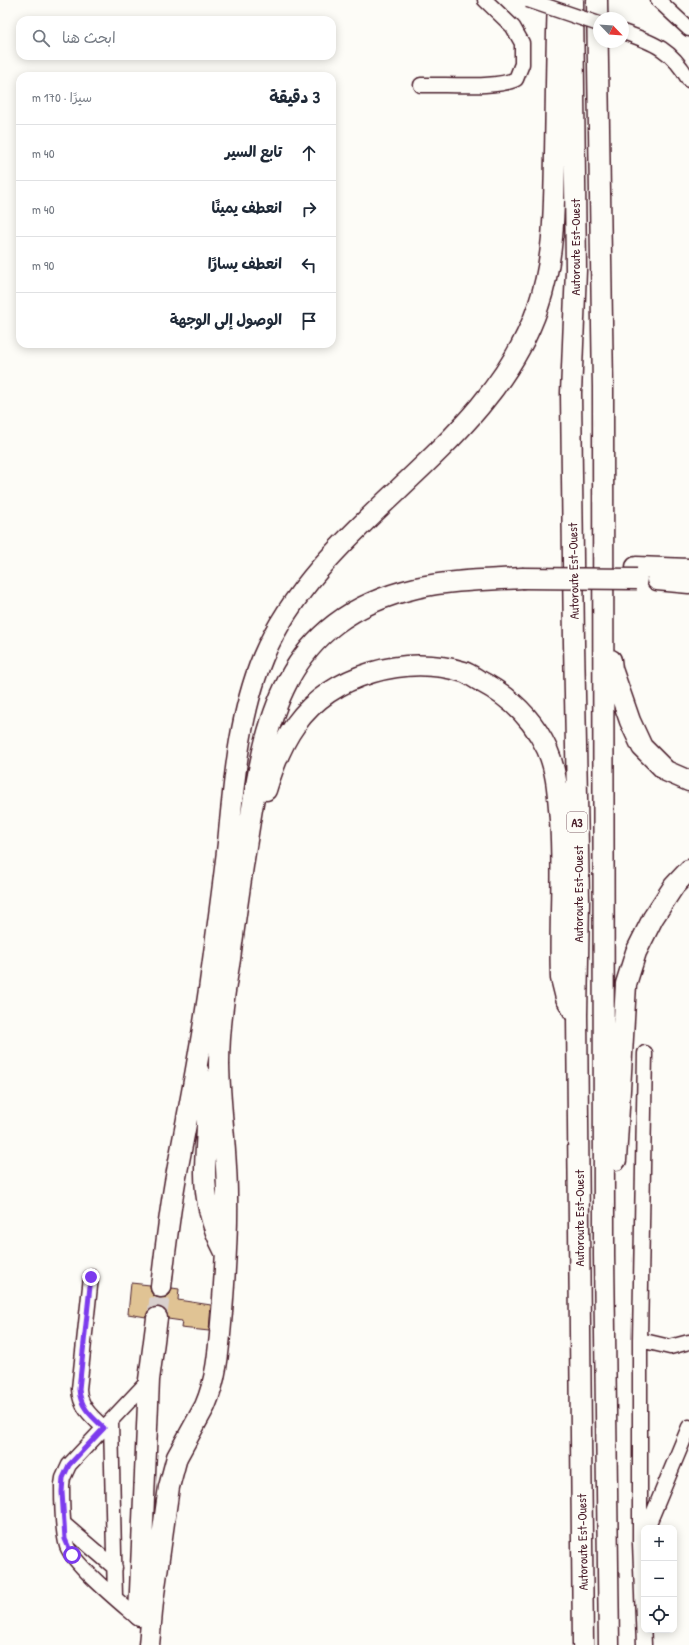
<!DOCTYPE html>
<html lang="ar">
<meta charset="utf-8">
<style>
:root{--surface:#fff;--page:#f2f2f3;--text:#1f2937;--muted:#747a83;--line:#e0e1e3}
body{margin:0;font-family:"Patrick Hand","Playpen Sans Arabic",sans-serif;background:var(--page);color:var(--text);direction:rtl}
.controls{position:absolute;right:12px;bottom:12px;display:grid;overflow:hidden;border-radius:8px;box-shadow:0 2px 10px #0003}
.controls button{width:36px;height:36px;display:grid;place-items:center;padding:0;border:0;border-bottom:1px solid var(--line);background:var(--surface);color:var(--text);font:20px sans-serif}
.compass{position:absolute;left:593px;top:12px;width:36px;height:36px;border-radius:50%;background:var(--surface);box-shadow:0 2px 10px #0003;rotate:115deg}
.stop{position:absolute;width:12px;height:12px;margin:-9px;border:3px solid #7c3aed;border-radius:50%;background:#fff}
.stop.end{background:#7c3aed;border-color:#fff;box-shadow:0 1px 4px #0008}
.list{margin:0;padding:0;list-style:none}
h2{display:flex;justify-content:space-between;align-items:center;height:52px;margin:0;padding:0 16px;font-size:17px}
h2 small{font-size:13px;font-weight:400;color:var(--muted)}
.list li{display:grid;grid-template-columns:26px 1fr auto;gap:12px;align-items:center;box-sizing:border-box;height:56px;padding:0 16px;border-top:1px solid var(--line)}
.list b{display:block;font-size:15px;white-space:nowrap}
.list em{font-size:13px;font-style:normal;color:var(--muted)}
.icon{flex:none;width:22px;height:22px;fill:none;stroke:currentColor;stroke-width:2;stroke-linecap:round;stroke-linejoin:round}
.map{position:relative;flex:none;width:689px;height:1645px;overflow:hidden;direction:ltr}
.search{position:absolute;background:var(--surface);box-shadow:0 2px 10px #0003;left:16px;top:16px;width:320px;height:44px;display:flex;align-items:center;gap:10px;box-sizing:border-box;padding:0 14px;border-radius:12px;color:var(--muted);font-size:15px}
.panel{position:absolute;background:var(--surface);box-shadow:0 2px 10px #0003;left:16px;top:72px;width:320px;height:276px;border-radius:12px;direction:rtl}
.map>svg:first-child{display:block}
.building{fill:#e0c394;stroke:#4a1f2b}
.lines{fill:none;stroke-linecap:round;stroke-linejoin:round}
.highway-tunnel{stroke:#d9d0ce;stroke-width:20;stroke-dasharray:20 10;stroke-linecap:butt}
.minor-casing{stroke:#4a1f2b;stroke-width:17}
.highway-casing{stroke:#4a1f2b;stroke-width:23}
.minor{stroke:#fdfcf7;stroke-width:14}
.highway{stroke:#fdfcf7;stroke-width:20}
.minor-bridge-casing{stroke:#4a1f2b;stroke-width:17;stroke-linecap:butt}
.highway-bridge-casing{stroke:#4a1f2b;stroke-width:23;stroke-linecap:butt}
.minor-bridge{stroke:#fdfcf7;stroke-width:14}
.highway-bridge{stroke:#fdfcf7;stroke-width:20}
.route{stroke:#7c3aed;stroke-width:5}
.labels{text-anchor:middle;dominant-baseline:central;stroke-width:3.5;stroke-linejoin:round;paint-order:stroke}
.shield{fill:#fdfcf7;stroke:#806168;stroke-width:1}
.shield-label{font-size:12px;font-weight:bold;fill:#4a1f2b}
.street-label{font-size:13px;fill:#4a1f2b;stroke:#fdfcf7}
</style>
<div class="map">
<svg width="689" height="1645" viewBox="0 0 689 1645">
<rect width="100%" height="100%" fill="#fdfcf7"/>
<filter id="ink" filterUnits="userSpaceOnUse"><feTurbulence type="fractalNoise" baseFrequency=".025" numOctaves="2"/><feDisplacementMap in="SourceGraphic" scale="8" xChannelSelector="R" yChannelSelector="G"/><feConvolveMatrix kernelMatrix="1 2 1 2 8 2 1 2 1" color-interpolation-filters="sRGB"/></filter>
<g filter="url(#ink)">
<path class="building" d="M131,1283l19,2 1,7 3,4 5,2 7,-1 4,-3 2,-6 7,1 -1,11 33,5 -2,26 -28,-3 1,-7 -14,-2 -1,-6 -3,-4 -5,-2 -7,1 -4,3 -2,6 -18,-3z"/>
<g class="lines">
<path class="highway-tunnel" d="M157,1318l4,-31"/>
<defs>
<path id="minor" d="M658,0l31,29
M623,32c32,11 49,18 66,48
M421,85c23,-1 76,4 95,-6l6,-15v-21l-9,-16 -28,-27
M91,1277l-12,112c1,18 12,27 25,39
M640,1340l30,7 19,-5
M111,1421l4,177
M64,1524l51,44
M647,1528l42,-101
M139,1619c-17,-15 -65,-54 -72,-73 -5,-15 -5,-45 -5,-61l1,-7 6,-13 80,-85
M644,1645l-4,-102v-203l5,-287"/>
<path id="highway" d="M573,0l3,270 -5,123 3,250 5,257 -2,115 6,630
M597,0l6,387 1,868 5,390
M636,567l53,2
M657,580l32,3
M611,660l1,9 18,52 12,26 24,24 23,10
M266,790c7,-23 16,-47 30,-66 36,-50 110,-70 168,-52 5,2 11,6 16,9 29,15 53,38 67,68 10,22 11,47 13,71 4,53 -1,106 1,158l5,20 8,14
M198,1070c15,38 7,65 7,103 0,26 7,54 19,77
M616,1160l10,-176 10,-32 17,-34 21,-32 15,-16
M161,1287c4,-35 8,-70 14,-105 13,-69 27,-137 36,-207 6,-44 12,-88 17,-132 6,-62 11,-128 35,-186 59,-139 226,-206 275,-350 17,-49 16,-102 17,-153 1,-51 1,-103 3,-154
M139,1615l10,-235 8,-62
M149,1645l4,-44 16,-114 8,-30 28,-51c13,-30 14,-62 17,-94 3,-39 6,-77 5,-116 0,-44 -7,-87 -8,-131 0,-36 5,-71 11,-106 4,-33 9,-66 14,-100 20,-124 28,-237 172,-271 35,-8 71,-8 106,-10"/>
</defs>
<use href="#minor" class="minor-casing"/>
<use href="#highway" class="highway-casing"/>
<use href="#minor" class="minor"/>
<use href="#highway" class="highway"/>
<defs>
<path id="minor-bridge" d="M528,0l71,24"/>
<path id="highway-bridge" d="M522,578l115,1"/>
</defs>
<use href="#minor-bridge" class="minor-bridge-casing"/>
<use href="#highway-bridge" class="highway-bridge-casing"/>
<use href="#minor-bridge" class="minor-bridge"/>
<use href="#highway-bridge" class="highway-bridge"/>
</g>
</g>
<g class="lines" filter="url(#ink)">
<path class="route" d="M72,1555l-7,-16 -3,-47 1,-14 6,-13 35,-37c-13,-12 -24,-21 -25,-39l12,-112"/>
</g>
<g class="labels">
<rect class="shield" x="567" y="812" width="20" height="20" rx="3"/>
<g class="shield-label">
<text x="577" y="822">A3</text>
</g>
<g class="street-label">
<text transform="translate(575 247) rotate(-90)">Autoroute Est-Ouest</text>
<text transform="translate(573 571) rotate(-91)">Autoroute Est-Ouest</text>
<text transform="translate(578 894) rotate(-90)">Autoroute Est-Ouest</text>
<text transform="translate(579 1218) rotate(-90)">Autoroute Est-Ouest</text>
<text transform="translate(582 1542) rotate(-91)">Autoroute Est-Ouest</text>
</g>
</g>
</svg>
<div class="controls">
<button>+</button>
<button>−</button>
<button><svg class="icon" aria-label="locate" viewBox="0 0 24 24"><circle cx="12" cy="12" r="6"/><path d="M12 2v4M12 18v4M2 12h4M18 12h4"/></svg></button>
</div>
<svg class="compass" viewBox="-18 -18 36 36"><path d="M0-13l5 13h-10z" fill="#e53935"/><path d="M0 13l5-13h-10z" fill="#747a83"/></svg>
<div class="stop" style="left:72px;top:1555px"></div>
<div class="stop end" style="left:91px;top:1277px"></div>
<div class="search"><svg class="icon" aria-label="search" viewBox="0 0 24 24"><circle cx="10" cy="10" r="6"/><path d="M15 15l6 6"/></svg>ابحث هنا</div>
<section class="panel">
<h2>3 دقيقة<small>سيرًا · 170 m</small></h2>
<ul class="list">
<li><svg class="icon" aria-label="ahead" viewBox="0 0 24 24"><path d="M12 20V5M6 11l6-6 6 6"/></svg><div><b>تابع السير</b></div><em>40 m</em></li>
<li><svg class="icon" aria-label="right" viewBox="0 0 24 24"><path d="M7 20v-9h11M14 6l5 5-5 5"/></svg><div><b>انعطف يمينًا</b></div><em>40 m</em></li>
<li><svg class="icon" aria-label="left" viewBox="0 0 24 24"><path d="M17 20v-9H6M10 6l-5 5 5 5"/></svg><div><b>انعطف يسارًا</b></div><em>90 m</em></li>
<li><svg class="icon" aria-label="arrive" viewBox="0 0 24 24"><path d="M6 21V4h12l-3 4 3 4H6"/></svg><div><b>الوصول إلى الوجهة</b></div></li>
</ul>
</section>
</div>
